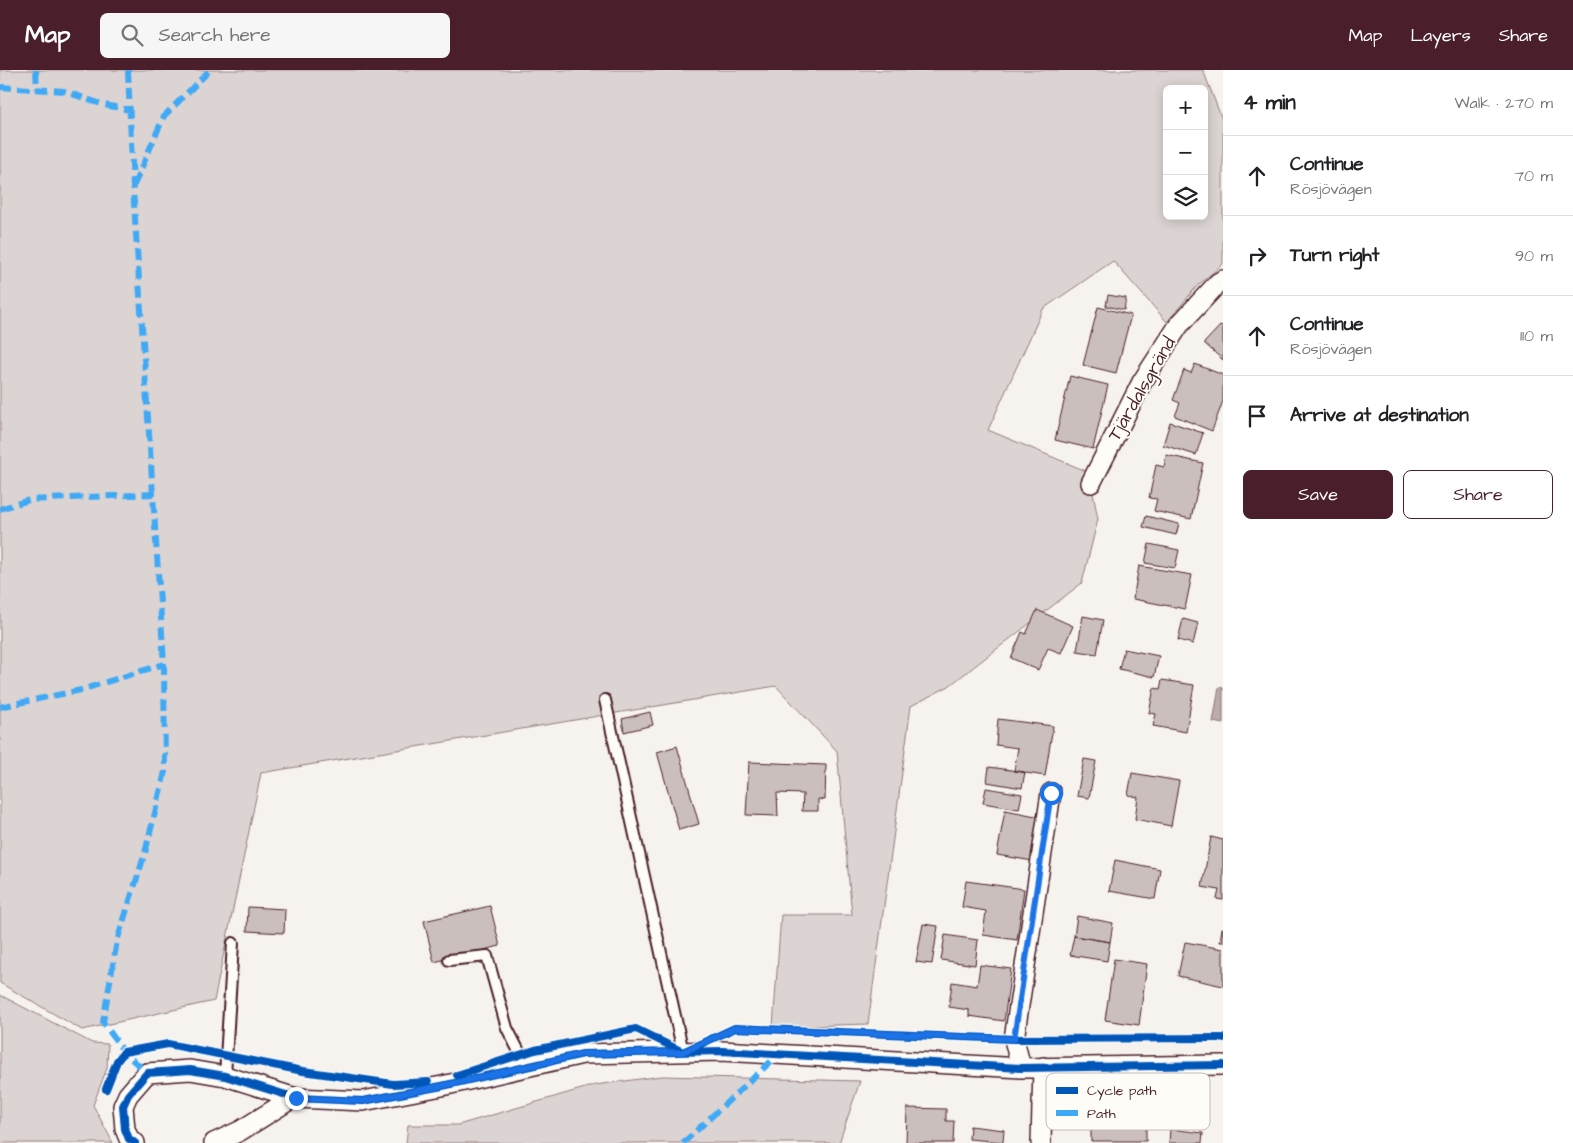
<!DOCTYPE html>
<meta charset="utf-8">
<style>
:root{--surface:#fff;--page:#f6f6f6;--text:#202124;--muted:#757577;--line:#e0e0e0;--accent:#4a1f2b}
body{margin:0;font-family:"Architects Daughter",sans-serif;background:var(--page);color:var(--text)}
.controls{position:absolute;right:15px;top:15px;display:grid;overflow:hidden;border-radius:8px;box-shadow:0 2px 12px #0003}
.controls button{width:45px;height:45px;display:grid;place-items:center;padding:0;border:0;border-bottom:1px solid var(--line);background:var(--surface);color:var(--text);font:25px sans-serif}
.stop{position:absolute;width:15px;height:15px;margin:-11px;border:4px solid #1a73e8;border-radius:50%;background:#fff}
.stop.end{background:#1a73e8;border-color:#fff;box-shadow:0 1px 5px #0008}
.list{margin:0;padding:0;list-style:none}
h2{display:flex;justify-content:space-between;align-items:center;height:65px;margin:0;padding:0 20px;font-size:21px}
h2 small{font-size:16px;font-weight:400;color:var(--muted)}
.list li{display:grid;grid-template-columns:32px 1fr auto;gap:15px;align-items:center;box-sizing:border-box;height:80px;padding:0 20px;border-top:1px solid var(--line)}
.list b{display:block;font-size:19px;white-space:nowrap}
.list p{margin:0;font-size:16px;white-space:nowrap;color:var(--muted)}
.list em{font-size:16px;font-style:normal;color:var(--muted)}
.actions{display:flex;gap:10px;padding:15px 20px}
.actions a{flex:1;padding:11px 0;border:1px solid var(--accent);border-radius:8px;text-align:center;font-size:18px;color:var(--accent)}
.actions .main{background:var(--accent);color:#fff}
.icon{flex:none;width:28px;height:28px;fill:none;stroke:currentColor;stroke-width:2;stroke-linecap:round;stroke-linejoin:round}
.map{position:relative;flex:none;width:1223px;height:1073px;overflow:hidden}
header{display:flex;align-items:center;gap:30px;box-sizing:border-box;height:70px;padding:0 25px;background:var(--accent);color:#fff}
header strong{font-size:24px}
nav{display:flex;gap:28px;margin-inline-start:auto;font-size:18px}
.search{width:350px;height:45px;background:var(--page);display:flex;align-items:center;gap:12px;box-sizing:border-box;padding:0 18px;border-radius:8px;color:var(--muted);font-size:19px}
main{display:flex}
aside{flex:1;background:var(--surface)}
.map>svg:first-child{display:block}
.green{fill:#dcd4d2;stroke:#937a7e;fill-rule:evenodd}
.water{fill:#bbabac;stroke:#8e7378}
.building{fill:#cbbfbe;stroke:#4a1f2b}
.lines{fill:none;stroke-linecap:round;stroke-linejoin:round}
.lane-casing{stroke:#4a1f2b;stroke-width:14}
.street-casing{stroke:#4a1f2b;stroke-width:22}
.lane{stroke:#fdfcf7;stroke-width:10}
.street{stroke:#fdfcf7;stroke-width:19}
.quiet{stroke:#3fa9f5;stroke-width:6;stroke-dasharray:12 6;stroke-linecap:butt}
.cycleway-casing{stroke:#fdfcf7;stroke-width:11}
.cycleway{stroke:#0057b8;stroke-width:8}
.route{stroke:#1a73e8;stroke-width:6}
.labels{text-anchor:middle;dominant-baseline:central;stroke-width:4;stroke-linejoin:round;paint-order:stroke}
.street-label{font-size:19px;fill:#4a1f2b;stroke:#fdfcf7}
.key{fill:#fdfcf7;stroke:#c7baba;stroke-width:1}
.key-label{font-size:14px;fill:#4a1f2b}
</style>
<header>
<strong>Map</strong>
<div class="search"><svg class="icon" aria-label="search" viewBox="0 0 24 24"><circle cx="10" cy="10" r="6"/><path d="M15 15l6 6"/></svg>Search here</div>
<nav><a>Map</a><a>Layers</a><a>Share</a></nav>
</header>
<main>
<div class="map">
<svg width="1223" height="1073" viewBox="0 0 1223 1073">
<rect width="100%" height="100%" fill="#f6f3ef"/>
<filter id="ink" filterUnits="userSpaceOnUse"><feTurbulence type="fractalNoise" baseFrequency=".02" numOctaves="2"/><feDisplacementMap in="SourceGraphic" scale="10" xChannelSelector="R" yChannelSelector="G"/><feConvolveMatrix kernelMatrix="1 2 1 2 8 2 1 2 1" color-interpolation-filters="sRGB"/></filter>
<g filter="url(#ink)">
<path class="green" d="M0,0h1203l20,52v142l-25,21 -31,37 -54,-61 -70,48 -55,121 98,41 5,12 7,36 -16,64 -133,103 -38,20 -43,318 -95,3 8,-112h71l-15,-164 -61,-65 -515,87 -47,228 -132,29 -82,-47zM1167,19h37v127h-37z
M0,925l92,48 16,1 -1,24 -14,37 20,38h-113z
M662,1006l198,5 -21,62h-433l2,-18h50l137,-40z"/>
<path class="water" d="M1219,617l4,1v36l-10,-2z"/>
<path class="building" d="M1108,225l18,3 -2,12 -18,-4z
M1098,237l33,8 -15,58 -33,-8z
M1221,255l2,2v33l-19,-17z
M1195,294l28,11v26l-11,30 -37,-15 5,-13 -7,-3 11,-30 7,3z
M1070,306l38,9 -15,64 -38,-9z
M1170,352l33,11 -7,22 -33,-10z
M1166,385l37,8 -12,56 -37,-8 3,-12 -8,-1 7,-33 8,2z
M1146,446l33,8 -3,11 -33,-8z
M1149,474l30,6 -4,18 -30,-5z
M1139,496l53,9 -7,34 -52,-10z
M1037,540l36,16 -12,27 -13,-5 -10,22 -27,-12 11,-26 4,2z
M1083,546l20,4 -6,34 -20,-3z
M1183,549l15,4 -5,21 -15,-4z
M1124,579l35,7 -5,21 -35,-8z
M1162,610l32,5 -8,47 -33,-6 3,-12 -7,-1 5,-25 6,1z
M650,642l3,13 -29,7 -2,-13z
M998,649l55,7 -8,50 -31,-5 4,-23 -22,-3z
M677,676l22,78 -20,6 -22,-78z
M1084,689l12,2 -7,37 -12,-2z
M749,692l77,3 -1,35 -7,-1v12h-16l1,-17 -26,-1 1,23 -32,-1z
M989,697l36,5 -3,16 -35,-6z
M1132,703l47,8 -8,45 -36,-7 3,-22 -10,-2z
M986,718l36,6 -3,15 -36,-6z
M1005,740l36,7 -8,44 -36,-6z
M1211,767l12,3v60l-6,-1 2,-9 -17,-3z
M1115,790l45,9 -5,30 -46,-8z
M966,811l58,8 -7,51 -34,-5 3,-24 -24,-4z
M490,836l10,40 -66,16 -10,-41z
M248,837l37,2 -1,24 -37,-2z
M1077,846l36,7 -3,19 -36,-6z
M923,854l15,2 -6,38 -16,-2z
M1222,858h1v14h-3z
M945,865l33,5 -3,25 -34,-5z
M1074,866l36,6 -3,19 -37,-6z
M1185,872l38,7v37l-45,-10z
M1114,889l33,5 -8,61 -34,-5z
M980,895l31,4 -7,52 -35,-5v-6l-20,-3 3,-25 25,4z
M1110,1030h16v6h20v35h-55v-36h19z
M907,1038l39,1v12h8l-1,22h-47z
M970,1056l34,4 -1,12 -34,-3z
M1170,1059l33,4 -1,10h-33z"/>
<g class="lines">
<defs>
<path id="lane" d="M605,630l78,352
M449,890l38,-4 20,72 20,39
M225,1006l8,-133"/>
<path id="street" d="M1091,413l51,-101 37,-57 39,-42 5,-3
M1021,998l-7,-29 37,-246
M135,1073l-6,-4 -4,-10 -2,-23 5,-11 19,-22 43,-3 35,6 71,22 67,3 79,-15 141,-32 139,-3 299,17 202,-3
M214,1073l26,-12 48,-30 8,-3
M1041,1073l2,-76"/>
</defs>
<use href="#lane" class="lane-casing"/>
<use href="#street" class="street-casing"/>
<use href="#lane" class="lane"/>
<use href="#street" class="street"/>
<path class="quiet" d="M36,0l1,19
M128,0l5,118 31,476 1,108 -20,81 -28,88 -14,81 21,30 23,21
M0,17l64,4 40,14 26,5
M134,115l30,-69 46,-46
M0,439l29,-9 124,-6
M0,637l81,-17 83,-26
M683,1073l96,-89"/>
<defs>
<path id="cycleway" d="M457,1005l78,-25 101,-21 47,23 52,-24 279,11 209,-1
M106,1019l11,-28 7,-9 44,-8 135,27 90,13 35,-2
M135,1073l-6,-4 -4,-10 -2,-23 5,-11 19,-22 43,-3 35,6 71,22 67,3 79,-15 141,-32 139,-3 299,17 202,-3"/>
</defs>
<use href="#cycleway" class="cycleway-casing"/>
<use href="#cycleway" class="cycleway"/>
</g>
</g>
<g class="lines" filter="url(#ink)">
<path class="route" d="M296,1028l67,3 79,-15 140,-32 101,-2 52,-24 279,11 37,-246"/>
</g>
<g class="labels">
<g class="street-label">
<text transform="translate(1142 319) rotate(-60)">Tjärdalsgränd</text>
</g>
</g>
<rect x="1046" y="1003" width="164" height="57" rx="8" class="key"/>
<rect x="1056" y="1017" width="22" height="7" fill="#0057b8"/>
<rect x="1056" y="1040" width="22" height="6" fill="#3fa9f5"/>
<g class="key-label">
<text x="1087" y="1025">Cycle path</text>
<text x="1087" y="1048">Path</text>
</g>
</svg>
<div class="controls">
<button>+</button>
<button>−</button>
<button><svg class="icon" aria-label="layers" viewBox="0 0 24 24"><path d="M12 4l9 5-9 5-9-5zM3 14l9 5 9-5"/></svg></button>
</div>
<div class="stop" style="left:1051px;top:723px"></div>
<div class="stop end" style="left:296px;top:1028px"></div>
</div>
<aside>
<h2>4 min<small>Walk · 270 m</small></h2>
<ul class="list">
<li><svg class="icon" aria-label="ahead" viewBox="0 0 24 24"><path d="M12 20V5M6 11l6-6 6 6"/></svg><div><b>Continue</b><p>Rösjövägen</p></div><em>70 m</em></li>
<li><svg class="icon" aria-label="right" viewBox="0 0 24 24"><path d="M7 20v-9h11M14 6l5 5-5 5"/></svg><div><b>Turn right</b></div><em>90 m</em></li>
<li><svg class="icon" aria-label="ahead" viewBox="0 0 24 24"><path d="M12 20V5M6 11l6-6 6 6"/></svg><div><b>Continue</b><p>Rösjövägen</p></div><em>110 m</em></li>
<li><svg class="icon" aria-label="arrive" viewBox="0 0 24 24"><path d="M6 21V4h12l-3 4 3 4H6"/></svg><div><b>Arrive at destination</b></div></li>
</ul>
<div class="actions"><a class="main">Save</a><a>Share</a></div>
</aside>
</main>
